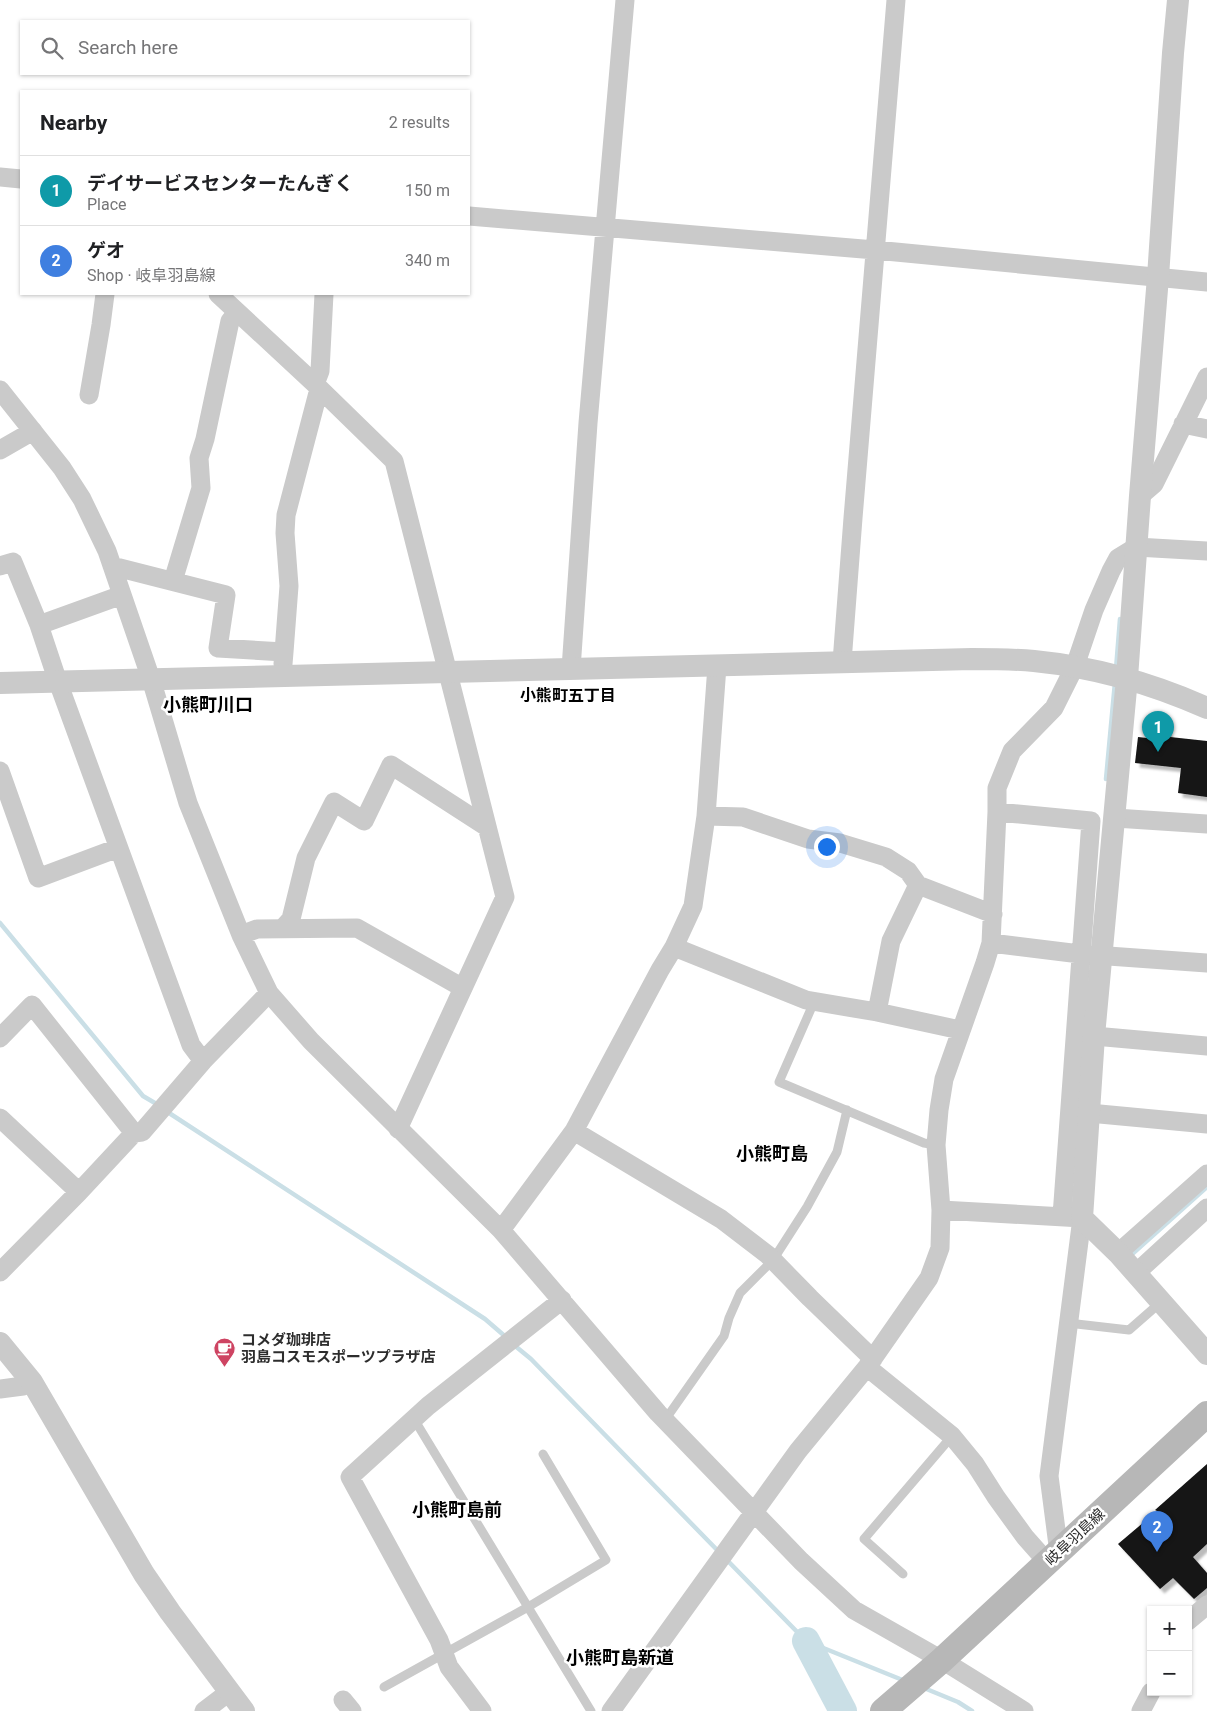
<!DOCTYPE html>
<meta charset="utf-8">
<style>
:root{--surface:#fff;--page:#f2f2f2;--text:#202124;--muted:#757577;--line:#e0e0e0;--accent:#ce4462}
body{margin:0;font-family:Roboto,"Noto Sans JP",sans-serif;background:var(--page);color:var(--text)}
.controls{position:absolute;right:15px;bottom:15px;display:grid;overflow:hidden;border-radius:0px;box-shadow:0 1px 4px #0004}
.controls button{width:45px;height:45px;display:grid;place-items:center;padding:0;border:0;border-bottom:1px solid var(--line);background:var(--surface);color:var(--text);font:25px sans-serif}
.you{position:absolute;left:826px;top:846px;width:18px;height:18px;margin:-12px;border:4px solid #fff;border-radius:50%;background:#1a73e8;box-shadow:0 0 0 8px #1a73e833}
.badge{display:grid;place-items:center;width:32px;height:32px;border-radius:50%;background:var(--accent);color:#fff;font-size:16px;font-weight:700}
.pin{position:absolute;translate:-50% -41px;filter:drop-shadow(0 1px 2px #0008)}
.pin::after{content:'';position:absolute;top:26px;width:18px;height:15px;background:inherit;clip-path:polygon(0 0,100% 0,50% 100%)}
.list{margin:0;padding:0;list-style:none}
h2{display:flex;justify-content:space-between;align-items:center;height:65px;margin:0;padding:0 20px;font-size:21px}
h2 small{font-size:16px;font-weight:400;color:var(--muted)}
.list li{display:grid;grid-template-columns:32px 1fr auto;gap:15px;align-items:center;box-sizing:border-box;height:70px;padding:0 20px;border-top:1px solid var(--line)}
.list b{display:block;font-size:19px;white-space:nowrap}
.list p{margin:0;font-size:16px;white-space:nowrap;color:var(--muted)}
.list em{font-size:16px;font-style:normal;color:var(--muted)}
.icon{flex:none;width:28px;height:28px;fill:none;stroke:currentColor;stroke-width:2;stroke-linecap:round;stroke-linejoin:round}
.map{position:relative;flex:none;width:1207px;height:1711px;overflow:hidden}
.search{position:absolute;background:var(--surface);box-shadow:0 1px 4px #0004;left:20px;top:20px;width:450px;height:55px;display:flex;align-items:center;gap:12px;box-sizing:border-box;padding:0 18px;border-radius:0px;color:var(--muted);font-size:19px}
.panel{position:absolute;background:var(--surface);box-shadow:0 1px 4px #0004;left:20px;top:90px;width:450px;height:205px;border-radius:0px}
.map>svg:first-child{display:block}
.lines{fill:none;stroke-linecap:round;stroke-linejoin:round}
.stream{stroke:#cadfe6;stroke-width:4.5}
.river{stroke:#cadfe6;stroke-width:28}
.building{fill:#141414;filter:url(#shadow)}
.service{stroke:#cacaca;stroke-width:9}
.minor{stroke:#cacaca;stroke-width:19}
.tertiary{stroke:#cacaca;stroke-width:22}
.secondary{stroke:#b7b7b7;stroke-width:26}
.labels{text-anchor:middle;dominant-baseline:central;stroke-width:5;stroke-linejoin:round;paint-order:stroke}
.poi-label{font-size:15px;font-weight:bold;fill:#2d2d2d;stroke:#fff;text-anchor:start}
.street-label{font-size:15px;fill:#2d2d2d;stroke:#fff}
.neighbourhood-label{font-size:16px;font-weight:bold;fill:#000;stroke:#fff}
.quarter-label{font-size:18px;font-weight:bold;fill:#000;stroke:#fff}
</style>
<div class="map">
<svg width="1207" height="1711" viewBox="0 0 1207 1711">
<defs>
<filter id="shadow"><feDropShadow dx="4.5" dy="4.5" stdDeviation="1" flood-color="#0004"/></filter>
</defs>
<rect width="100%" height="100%" fill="#fff"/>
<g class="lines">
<path class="stream" d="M1116,669l4,-50
M1106,779l9,-97
M0,923l143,173 17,10
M166,1111l319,208 22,19
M1130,1256l77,-69
M514,1345l17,14 189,194
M725,1558l81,83 99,40
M924,1688l34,14 14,9"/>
<path class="river" d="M806,1641l37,70"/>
</g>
<path class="building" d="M1157,724h7l6,13 37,4v56l-29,-4 3,-25 -46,-5 3,-26 9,1z
M1207,1464v80l-14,13 14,16v15l-13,11 -21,-21 -13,11 -42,-45 39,-33 -2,-1z"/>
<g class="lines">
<path class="service" d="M814,1002l-35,80 145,61 12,2
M1068,1323l61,7 32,-28
M414,1419l177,292
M665,1420l59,-84 5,-18 11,-25 33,-33 34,-53 30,-55 10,-42
M903,1574l-39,-35 88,-103
M384,1687l144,-80 78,-47 -63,-106"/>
<path class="minor" d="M0,177l21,2
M469,216l406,34 332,32
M218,294l97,90 79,77 111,436 -107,232
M315,384l5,-13 4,-77
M0,390l62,78 20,31 25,52 44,128 37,124 53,132 28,58 42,48 190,189 157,183 143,148 53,49 88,50 82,51
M89,395l12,-70 4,-31
M1183,424l24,5
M0,450l33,-19
M1140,496l14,-12 53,-107
M0,566l13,-4 26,63 19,57 133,363 12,16
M112,566l114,29 -8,53 66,4 -1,12
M173,581l28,-93 -2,-30 6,-19 25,-118 7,-9
M39,625l83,-30
M284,652l5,-66 -4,-53 1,-18 33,-126
M842,662l11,-144 43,-518
M571,669l17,-246 37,-423
M0,771l38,107 80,-30
M997,812l94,9 -29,395
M706,816l37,1 65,22 32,4 46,14 22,14 10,14 75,29
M1115,818l92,6
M282,929l9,-10 15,-61 28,-56 30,19 27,-56 96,62
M241,935l16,-6 100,-1 106,60
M991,943l89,11 127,9
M674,947l132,53 71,12 83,18
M877,1012l14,-71 27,-56
M1094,1036l113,10
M0,1038l32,-33 102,128
M1089,1113l118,11
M0,1118l79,74
M574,1131l147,88 47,36 42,43 63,61
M941,1210l141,8 -33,258 10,77
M501,1230l73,-99 86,-161 14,-23 19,-41 13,-90 11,-150
M1118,1253l89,-79
M0,1272l79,-80 55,-59 8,-1 61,-71 66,-68
M1136,1273l71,-65
M867,1367l85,69 23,28 21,33 29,40 23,26
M0,1389l23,-3 9,-4
M1188,1621l19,-16
M343,1700l9,11
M204,1711l25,-19
M482,1711l-33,-44 -10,-27 -89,-163 78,-71 134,-106
M611,1711l187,-260 69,-84 62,-89 11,-30 1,-38 -5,-65 3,-35 5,-31 41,-116 6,-20 6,-131v-24l15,-37 42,-43 21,-42 19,-56 17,-39 7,-13 18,-11 71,4
M1141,1711l10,-19"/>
<path class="tertiary" d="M1178,0l-5,53 -15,224 -18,219 -13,182 -33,358 -12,182 36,35 89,101
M0,683l972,-24c20,0 41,0 62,2 60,6 117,22 173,47
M0,1343l32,39 112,192 26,38 74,99"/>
<path class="secondary" d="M883,1711l59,-51 265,-246"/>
</g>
<defs>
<symbol id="cafe-pin" viewBox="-11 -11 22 30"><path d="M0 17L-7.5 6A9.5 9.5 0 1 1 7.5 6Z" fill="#ce4462" stroke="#fff"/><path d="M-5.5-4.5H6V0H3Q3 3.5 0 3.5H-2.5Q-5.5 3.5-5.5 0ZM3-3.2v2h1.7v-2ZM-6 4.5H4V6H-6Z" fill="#fff"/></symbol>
</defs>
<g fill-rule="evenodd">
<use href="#cafe-pin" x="212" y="1336" width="25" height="34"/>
</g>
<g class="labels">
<g class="poi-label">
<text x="241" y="1340">コメダ珈琲店<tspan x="241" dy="17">羽島コスモスポーツプラザ店</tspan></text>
</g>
<g class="street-label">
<text transform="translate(1075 1537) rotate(-43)">岐阜羽島線</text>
</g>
<g class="neighbourhood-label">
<text x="568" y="695">小熊町五丁目</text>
</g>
<g class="quarter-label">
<text x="208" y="704">小熊町川口</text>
<text x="772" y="1153">小熊町島</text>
<text x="457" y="1509">小熊町島前</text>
<text x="620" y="1657">小熊町島新道</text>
</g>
</g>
</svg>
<div class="controls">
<button>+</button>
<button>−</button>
</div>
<div class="you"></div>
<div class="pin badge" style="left:1158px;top:752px;background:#0f9aa8">1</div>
<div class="pin badge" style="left:1157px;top:1552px;background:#3f7fe0">2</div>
<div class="search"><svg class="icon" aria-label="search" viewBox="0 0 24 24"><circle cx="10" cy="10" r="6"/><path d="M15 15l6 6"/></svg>Search here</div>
<section class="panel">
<h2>Nearby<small>2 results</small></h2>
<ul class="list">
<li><span class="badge" style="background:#0f9aa8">1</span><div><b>デイサービスセンターたんぎく</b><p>Place</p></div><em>150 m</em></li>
<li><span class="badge" style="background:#3f7fe0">2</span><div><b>ゲオ</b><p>Shop · 岐阜羽島線</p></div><em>340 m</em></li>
</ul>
</section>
</div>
